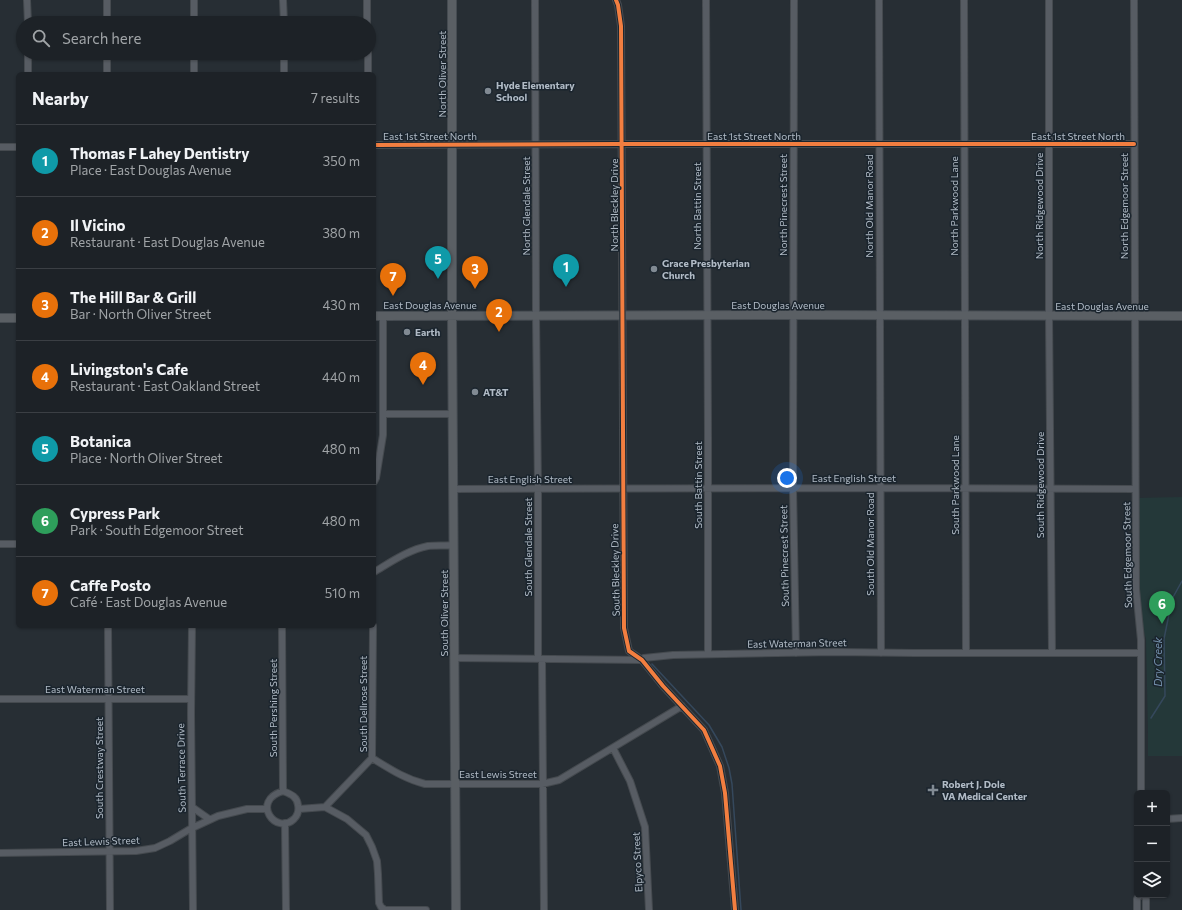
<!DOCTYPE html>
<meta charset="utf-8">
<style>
:root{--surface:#1d2227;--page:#252a2f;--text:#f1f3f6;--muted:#a0a4a7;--line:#3b3f44;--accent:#818a93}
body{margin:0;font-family:Commissioner,sans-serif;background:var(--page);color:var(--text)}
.controls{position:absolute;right:12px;bottom:12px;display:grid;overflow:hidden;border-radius:6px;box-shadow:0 1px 3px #0004}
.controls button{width:36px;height:36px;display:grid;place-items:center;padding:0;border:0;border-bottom:1px solid var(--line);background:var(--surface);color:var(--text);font:20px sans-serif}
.you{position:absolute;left:787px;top:478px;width:14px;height:14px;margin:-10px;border:3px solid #fff;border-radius:50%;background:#1a73e8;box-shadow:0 0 0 6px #1a73e833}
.badge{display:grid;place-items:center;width:26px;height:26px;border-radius:50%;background:var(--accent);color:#fff;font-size:13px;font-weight:700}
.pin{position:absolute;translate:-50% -33px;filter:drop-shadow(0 1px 2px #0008)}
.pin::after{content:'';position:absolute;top:21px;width:14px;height:12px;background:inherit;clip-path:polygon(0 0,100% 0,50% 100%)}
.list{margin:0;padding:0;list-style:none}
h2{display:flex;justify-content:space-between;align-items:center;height:52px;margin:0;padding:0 16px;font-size:17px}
h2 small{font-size:13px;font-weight:400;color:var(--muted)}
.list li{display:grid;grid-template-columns:26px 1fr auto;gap:12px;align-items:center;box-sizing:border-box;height:72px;padding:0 16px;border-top:1px solid var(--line)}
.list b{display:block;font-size:15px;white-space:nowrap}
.list p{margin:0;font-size:13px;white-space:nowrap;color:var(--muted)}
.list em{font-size:13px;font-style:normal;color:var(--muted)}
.icon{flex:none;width:22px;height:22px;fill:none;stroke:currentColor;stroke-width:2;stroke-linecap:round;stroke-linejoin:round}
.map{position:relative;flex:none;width:1182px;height:910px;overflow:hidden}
.search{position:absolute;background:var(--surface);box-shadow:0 1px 3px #0004;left:16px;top:16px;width:360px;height:44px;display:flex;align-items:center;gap:10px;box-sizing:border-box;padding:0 14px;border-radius:22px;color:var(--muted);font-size:15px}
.panel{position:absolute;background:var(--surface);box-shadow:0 1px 3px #0004;left:16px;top:72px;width:360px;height:556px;border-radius:6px}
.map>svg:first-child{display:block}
.green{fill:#243839}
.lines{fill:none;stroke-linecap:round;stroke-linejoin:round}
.stream{stroke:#35485c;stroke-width:1.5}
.minor-casing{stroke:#454a4f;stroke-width:8}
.major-casing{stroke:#454b51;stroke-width:10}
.minor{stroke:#575c63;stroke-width:6}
.major{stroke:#5a5f64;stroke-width:8}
.cycleway-casing{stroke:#1b252e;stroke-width:6}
.cycleway{stroke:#f27e40;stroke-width:4}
.poi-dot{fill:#818a93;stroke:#1b252e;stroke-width:1.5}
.labels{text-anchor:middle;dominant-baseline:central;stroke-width:3;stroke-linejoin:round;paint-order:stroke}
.street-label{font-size:10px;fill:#b1bbc6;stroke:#1b252e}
.poi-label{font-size:10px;font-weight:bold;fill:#b1bbc6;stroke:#1b252e;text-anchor:start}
.water-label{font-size:11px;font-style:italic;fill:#728ea9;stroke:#1b252e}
</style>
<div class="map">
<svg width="1182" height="910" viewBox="0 0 1182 910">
<rect width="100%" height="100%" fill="#272e34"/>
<path class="green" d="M1182,497v259h-34v-23l-2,-94 -8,-30 -3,-111z"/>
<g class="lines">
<path class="stream" d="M652,664l57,61 13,22 7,21 3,16 9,126
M1151,718l14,-22 -1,-57 8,-40 10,-18"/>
<defs>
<path id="minor" d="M27,0l1,23
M107,0v23
M194,0v23
M283,0l1,23
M367,0v23
M535,0l1,315 2,174v170
M616,0l2,5 3,21 3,602 5,23 13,9 21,26 41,44 16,36 5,27 10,117
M706,0l2,437v217
M794,0l-1,488 3,165
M879,0l2,653
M964,0l2,653
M1049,0v316l3,337
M1134,0l2,589 5,51v153
M28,53v21
M107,53v21
M194,53v21
M284,53v21
M368,53v21
M374,145l244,-1h516
M0,147h18
M383,414h70
M374,482l2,-4 7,-43v-119
M453,489l427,-1 255,1
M0,544h18
M374,572c17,-10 34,-22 54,-26 8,-1 17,0 26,-1
M108,626l2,284
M192,626l-1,87 2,197
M282,626l1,165
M454,658l188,2 2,-2 29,-3 162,-3 80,1h226
M542,659l2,251
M0,699h191
M613,748l17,33 15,46 4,83
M372,758c18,11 33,21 53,26h117l17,-4 123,-74
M283,791c7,3 14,5 15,14 1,5 0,10 -4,14 -18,17 -44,-18 -11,-28z
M192,807l17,12
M325,807l47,-49 1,-132
M299,809l26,-2 22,12 19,16 6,12 5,14 1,13 1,29 2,4 4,3h41
M1167,819l15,-1
M285,823l1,87
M0,853l136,-2 19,-3 15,-7 20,-12 28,-13 29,-7h20
M1144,895l2,4v11
M1137,910v-11l3,-4"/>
<path id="major" d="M452,0v315l4,595
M374,316l419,-1 389,1
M0,318h18"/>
</defs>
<use href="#minor" class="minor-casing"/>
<use href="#major" class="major-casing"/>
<use href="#minor" class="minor"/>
<use href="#major" class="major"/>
<defs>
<path id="cycleway" d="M616,0l2,5 3,21 3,602 5,23 13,9 21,26 41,44 16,36 5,27 10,117
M374,145l244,-1h516"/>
</defs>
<use href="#cycleway" class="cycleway-casing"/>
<use href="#cycleway" class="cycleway"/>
</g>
<g class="poi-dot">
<circle cx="488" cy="91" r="4"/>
<circle cx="654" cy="269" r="4"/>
<circle cx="407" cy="332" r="4"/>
<circle cx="475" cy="392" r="4"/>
<path d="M931 784h4v4h4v4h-4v4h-4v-4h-4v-4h4z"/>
</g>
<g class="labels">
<g class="street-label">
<text transform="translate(442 74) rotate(-90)">North Oliver Street</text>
<text x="430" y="136">East 1st Street North</text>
<text x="754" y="136">East 1st Street North</text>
<text x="1078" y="136">East 1st Street North</text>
<text transform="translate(614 205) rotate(-90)">North Bleckley Drive</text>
<text transform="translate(783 205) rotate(-90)">North Pinecrest Street</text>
<text transform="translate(526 206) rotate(-90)">North Glendale Street</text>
<text transform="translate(697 206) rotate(-90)">North Battin Street</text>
<text transform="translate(869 206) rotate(-90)">North Old Manor Road</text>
<text transform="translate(954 206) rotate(-90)">North Parkwood Lane</text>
<text transform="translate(1039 206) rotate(-90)">North Ridgewood Drive</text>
<text transform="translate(1124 206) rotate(-90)">North Edgemoor Street</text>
<text x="430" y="305">East Douglas Avenue</text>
<text x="778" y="305">East Douglas Avenue</text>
<text x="1102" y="306">East Douglas Avenue</text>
<text x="854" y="478">East English Street</text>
<text x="530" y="479">East English Street</text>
<text transform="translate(698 485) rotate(-90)">South Battin Street</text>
<text transform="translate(955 485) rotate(-90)">South Parkwood Lane</text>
<text transform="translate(1040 485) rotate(-90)">South Ridgewood Drive</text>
<text transform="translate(870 544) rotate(-90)">South Old Manor Road</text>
<text transform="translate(528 547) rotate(-90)">South Glendale Street</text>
<text transform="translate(1127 555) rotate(-91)">South Edgemoor Street</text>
<text transform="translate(784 556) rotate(-91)">South Pinecrest Street</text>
<text transform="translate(615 570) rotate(-91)">South Bleckley Drive</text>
<text transform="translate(444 613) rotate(-90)">South Oliver Street</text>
<text transform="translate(797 643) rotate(-1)">East Waterman Street</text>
<text x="95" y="689">East Waterman Street</text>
<text transform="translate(363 704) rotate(-90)">South Dellrose Street</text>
<text transform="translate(273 708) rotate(-90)">South Pershing Street</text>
<text transform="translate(99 768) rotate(-90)">South Crestway Street</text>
<text transform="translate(181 768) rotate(-91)">South Terrace Drive</text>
<text x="498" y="774">East Lewis Street</text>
<text transform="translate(101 841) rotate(-2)">East Lewis Street</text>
<text transform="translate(637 862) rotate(-93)">Elpyco Street</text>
</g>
<g class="poi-label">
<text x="496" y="85">Hyde Elementary<tspan x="496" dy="12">School</tspan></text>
<text x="662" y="263">Grace Presbyterian<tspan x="662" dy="12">Church</tspan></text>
<text x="415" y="332">Earth</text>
<text x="483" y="392">AT&amp;T</text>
<text x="942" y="784">Robert J. Dole<tspan x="942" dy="12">VA Medical Center</tspan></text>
</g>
<g class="water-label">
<text transform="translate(1157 662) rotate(-90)">Dry Creek</text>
</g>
</g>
</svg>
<div class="controls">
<button>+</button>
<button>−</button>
<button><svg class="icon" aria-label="layers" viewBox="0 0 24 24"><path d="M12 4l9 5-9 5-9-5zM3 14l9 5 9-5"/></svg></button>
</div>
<div class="you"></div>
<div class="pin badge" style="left:566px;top:287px;background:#0f9aa8">1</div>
<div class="pin badge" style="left:499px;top:332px;background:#e8710a">2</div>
<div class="pin badge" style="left:475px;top:289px;background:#e8710a">3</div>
<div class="pin badge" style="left:423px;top:385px;background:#e8710a">4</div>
<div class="pin badge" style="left:438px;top:279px;background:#0f9aa8">5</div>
<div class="pin badge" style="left:1162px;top:624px;background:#2e9e5b">6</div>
<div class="pin badge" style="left:393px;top:296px;background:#e8710a">7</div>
<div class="search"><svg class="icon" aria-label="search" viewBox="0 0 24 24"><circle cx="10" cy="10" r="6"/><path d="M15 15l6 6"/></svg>Search here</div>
<section class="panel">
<h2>Nearby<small>7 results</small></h2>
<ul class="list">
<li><span class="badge" style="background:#0f9aa8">1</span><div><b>Thomas F Lahey Dentistry</b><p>Place · East Douglas Avenue</p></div><em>350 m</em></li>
<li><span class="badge" style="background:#e8710a">2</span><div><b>Il Vicino</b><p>Restaurant · East Douglas Avenue</p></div><em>380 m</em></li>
<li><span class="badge" style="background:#e8710a">3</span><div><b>The Hill Bar &amp; Grill</b><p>Bar · North Oliver Street</p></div><em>430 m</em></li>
<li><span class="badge" style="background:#e8710a">4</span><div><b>Livingston's Cafe</b><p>Restaurant · East Oakland Street</p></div><em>440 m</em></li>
<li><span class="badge" style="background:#0f9aa8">5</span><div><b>Botanica</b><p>Place · North Oliver Street</p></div><em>480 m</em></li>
<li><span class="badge" style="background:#2e9e5b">6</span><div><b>Cypress Park</b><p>Park · South Edgemoor Street</p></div><em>480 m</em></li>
<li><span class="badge" style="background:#e8710a">7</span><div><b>Caffe Posto</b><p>Café · East Douglas Avenue</p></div><em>510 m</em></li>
</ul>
</section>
</div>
